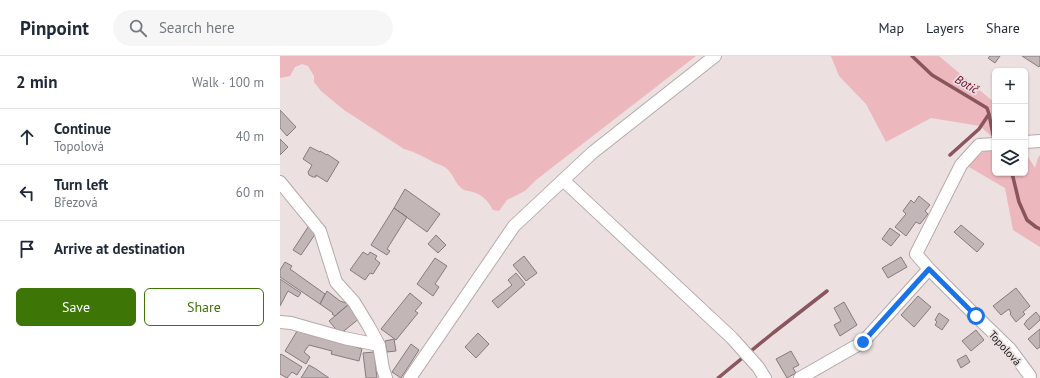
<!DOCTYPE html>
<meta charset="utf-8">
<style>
:root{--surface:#fff;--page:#f6f6f7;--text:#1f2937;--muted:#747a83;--line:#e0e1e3;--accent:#3d7506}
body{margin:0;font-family:"PT Sans",sans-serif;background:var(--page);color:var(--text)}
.controls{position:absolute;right:12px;top:12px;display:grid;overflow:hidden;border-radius:6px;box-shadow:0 1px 3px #0004}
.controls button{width:36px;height:36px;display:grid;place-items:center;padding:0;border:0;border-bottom:1px solid var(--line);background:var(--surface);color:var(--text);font:20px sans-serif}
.stop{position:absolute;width:12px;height:12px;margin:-9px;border:3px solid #1a73e8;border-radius:50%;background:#fff}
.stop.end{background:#1a73e8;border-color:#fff;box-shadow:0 1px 4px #0008}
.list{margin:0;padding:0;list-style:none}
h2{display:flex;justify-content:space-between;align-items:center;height:52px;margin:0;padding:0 16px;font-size:17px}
h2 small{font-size:13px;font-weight:400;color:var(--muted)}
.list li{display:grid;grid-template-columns:26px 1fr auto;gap:12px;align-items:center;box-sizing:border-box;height:56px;padding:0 16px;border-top:1px solid var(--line)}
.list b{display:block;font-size:15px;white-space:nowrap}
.list p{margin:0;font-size:13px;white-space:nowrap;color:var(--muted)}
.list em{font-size:13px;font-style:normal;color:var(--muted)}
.actions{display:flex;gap:8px;padding:12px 16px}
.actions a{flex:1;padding:9px 0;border:1px solid var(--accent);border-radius:6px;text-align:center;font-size:14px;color:var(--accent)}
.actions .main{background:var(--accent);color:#fff}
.icon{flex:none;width:22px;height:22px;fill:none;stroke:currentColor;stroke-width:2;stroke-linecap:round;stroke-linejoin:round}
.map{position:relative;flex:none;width:760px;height:322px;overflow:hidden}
header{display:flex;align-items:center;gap:24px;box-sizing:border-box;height:56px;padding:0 20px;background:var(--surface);border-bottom:1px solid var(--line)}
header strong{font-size:19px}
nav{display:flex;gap:22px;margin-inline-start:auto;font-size:14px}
.search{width:280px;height:36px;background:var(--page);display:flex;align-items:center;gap:10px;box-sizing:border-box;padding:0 14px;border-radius:22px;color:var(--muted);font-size:15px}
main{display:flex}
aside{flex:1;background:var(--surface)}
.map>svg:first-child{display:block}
.green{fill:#edb7be}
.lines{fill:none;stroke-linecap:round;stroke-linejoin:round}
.stream{stroke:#8a565e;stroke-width:3.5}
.building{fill:#c2b6b7;stroke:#877c7d}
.minor-casing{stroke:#b5aaab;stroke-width:14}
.minor{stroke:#fff;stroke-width:12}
.route{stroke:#1a73e8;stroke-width:5}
.labels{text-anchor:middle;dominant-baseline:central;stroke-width:3.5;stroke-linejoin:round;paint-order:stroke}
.street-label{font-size:11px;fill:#1b1718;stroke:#ece0e1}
.water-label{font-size:12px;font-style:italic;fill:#630825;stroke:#ece0e1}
</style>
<header>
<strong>Pinpoint</strong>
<div class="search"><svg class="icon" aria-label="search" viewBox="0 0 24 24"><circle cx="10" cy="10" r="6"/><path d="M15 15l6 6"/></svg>Search here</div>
<nav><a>Map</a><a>Layers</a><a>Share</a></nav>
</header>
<main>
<aside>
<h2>2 min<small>Walk · 100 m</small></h2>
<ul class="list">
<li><svg class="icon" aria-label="ahead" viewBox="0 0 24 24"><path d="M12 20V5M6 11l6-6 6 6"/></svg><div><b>Continue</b><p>Topolová</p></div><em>40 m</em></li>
<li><svg class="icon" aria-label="left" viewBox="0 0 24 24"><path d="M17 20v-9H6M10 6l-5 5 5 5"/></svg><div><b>Turn left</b><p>Březová</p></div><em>60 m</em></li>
<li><svg class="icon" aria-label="arrive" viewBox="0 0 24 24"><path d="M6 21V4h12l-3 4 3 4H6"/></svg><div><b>Arrive at destination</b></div></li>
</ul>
<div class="actions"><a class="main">Save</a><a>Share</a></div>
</aside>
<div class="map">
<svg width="760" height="322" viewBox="0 0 760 322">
<rect width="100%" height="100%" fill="#ece0e1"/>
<path class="green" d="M0,0h416l-160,124 -11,11 -18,9 -8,11 -6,-1c-5,-9 -10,-15 -20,-18 -3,-1 -6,-1 -9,-2 -9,-5 -10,-16 -18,-22 -3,-2 -7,-4 -11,-5 -10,-6 -20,-11 -31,-14l-60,-39 -23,-19 -7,-9v-6l-6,-10 -6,-2 -7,3 -5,9 -10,2z
M551,0h108l56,47v32l-4,1 -11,-10 -49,-8 -45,24 -20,-38 -27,-28z
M709,93h6v24h30v-21l10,16 3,-10 2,-3v92l-27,-17 -8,-42 -36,-21 7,-11z"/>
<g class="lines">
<path class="stream" d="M632,0l20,19 55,33 2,6 5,26
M670,99l29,-26 10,-15
M732,117l7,29 8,18 9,7 4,2
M438,322l55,-45 54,-42"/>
</g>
<path class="building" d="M710,0h10l-5,7 -7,-5z
M742,0h18v9l-1,2z
M0,54l16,17 -9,9 -7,-8z
M0,83l8,8 -8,8z
M30,91l10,5v-1l7,4v-1l12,8 -12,20 -11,-7v2h-3l-4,-2 -1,-3 4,-7 -9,-6z
M125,133l35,25 -13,18 -33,-24z
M639,140l11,9 -5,6 3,3 -8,10 -4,-2 -10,14 -11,-9 11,-13 -3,-3 8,-11 3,3z
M114,152l13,9 -20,32 3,2 -3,4 -16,-10z
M681,169l23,19 -7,8 -23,-20z
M28,171l8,6 -15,22 -8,-5z
M610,172l10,7 -9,11 -9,-7z
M156,179l10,10 -8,8 -10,-9z
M83,196l5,3 2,-3 7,4 -2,3 5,4 -7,11 -3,-1 -5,7 -15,-10z
M244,200l13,17 -11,8 -13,-16z
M621,201l6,10 -19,11 -6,-10z
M155,202l12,8 -12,18 4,3 -6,9 -16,-12z
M5,206l7,4 -2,3 35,25 -5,10 -40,-27v-7z
M236,217l9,11 -27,24 -6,-7 20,-16 -4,-5z
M0,223l21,14 -3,4 -10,-6 -8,15z
M736,232l14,18 -7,6 2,2 -9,8 -6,-8 1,-1 -2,-4 -8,6 -8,-9z
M47,235l13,10 9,3 -14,12 -3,-2 1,-1 -13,-9z
M130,237l12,10 -7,8 3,2 -22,27 -15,-11z
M638,240l13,11 -17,20 -13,-12z
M564,246l13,23 -17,11 -6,-11 7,-4 -7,-13z
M69,248l11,14 -20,16 -11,-13z
M756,256l4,5v3l-11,10 -5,-6 2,-2v-1z
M659,257l10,7 -7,10 -7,-5 2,-3 -2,-2z
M19,272l63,21 -3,12 -28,-7 1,-3 -23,-6 -5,7 6,5 -4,7 -21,-13z
M760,273v18l-3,2 -9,-10z
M696,274l8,10 -13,11 -9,-10z
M198,277l11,11 -13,14 -11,-11z
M114,283l2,12 -9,1 -2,-11z
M131,288l8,6 -18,28 -9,-6z
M511,295l8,14 -6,3 3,5 -9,5 -11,-19z
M94,296l3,26h-11l-3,-25z
M1,298l21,13 -5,8 -5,-3 -5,6 -7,-4v-19z
M686,299l4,7 -9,6 -4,-8z
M29,309l7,4 13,9h-28z"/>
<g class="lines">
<defs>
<path id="minor" d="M745,86l15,-1
M715,88l-16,1 -18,20 -45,89 13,15 47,47 34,33 20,27
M283,124l169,158 26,29 7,11
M0,126l40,49 16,51 18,20 14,23 11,20 4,24 3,9
M0,266l11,1 53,15 35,7
M130,322l104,-152 78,-73 123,-97
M520,322l63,-36 66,-73"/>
</defs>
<use href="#minor" class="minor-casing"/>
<use href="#minor" class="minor"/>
</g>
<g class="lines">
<path class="route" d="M583,286l66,-73 47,47"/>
</g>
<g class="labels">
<g class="street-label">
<text transform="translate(725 292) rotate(48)">Topolová</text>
</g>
<g class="water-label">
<text transform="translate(687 28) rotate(30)">Botič</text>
</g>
</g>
</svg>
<div class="controls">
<button>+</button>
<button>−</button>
<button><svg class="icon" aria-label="layers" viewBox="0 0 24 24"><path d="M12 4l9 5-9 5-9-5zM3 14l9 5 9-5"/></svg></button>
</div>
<div class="stop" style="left:696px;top:260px"></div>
<div class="stop end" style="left:583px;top:286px"></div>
</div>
</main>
